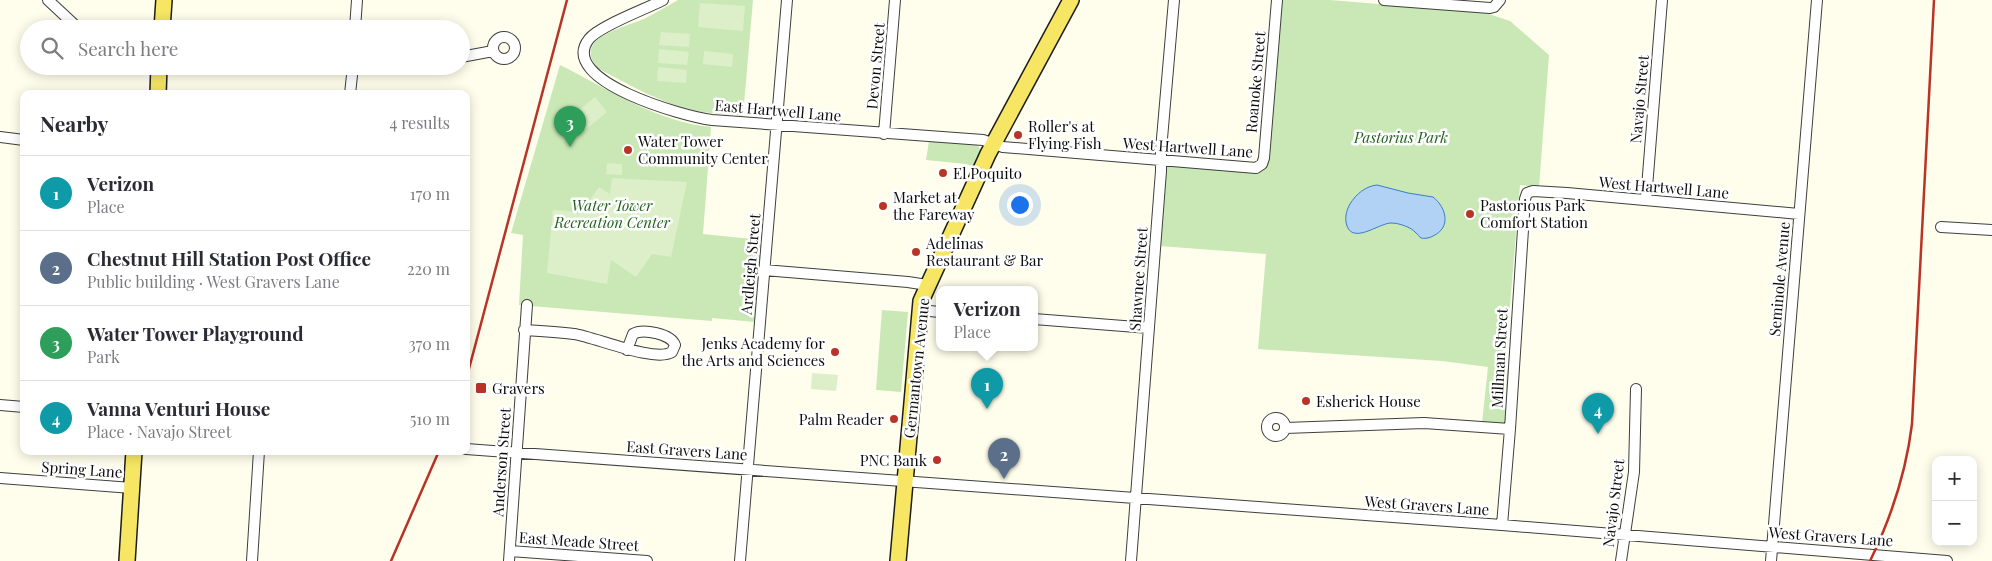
<!DOCTYPE html>
<meta charset="utf-8">
<style>
:root{--surface:#fff;--page:#f2f2f3;--text:#2b2b33;--muted:#7c7c81;--line:#e1e1e2;--accent:#b93327}
body{margin:0;font-family:"Playfair Display",serif;background:var(--page);color:var(--text)}
.controls{position:absolute;right:15px;bottom:15px;display:grid;overflow:hidden;border-radius:10px;box-shadow:0 2px 12px #0003}
.controls button{width:45px;height:45px;display:grid;place-items:center;padding:0;border:0;border-bottom:1px solid var(--line);background:var(--surface);color:var(--text);font:25px sans-serif}
.you{position:absolute;left:1019px;top:204px;width:18px;height:18px;margin:-12px;border:4px solid #fff;border-radius:50%;background:#1a73e8;box-shadow:0 0 0 8px #1a73e833}
.badge{display:grid;place-items:center;width:32px;height:32px;border-radius:50%;background:var(--accent);color:#fff;font-size:16px;font-weight:700}
.pin{position:absolute;translate:-50% -41px;filter:drop-shadow(0 1px 2px #0008)}
.pin::after{content:'';position:absolute;top:26px;width:18px;height:15px;background:inherit;clip-path:polygon(0 0,100% 0,50% 100%)}
.popup{position:absolute;left:936px;top:286px;width:102px;height:65px;box-sizing:border-box;display:grid;place-content:center;border-radius:10px;background:var(--surface);filter:drop-shadow(0 1px 4px #0005);font-size:16px;white-space:nowrap;color:var(--muted)}
.popup b{font-size:19px;color:var(--text)}
.popup::after{content:'';position:absolute;left:50%;top:100%;margin-left:-10px;border:10px solid transparent;border-top-color:var(--surface)}
.list{margin:0;padding:0;list-style:none}
h2{display:flex;justify-content:space-between;align-items:center;height:65px;margin:0;padding:0 20px;font-size:21px}
h2 small{font-size:16px;font-weight:400;color:var(--muted)}
.list li{display:grid;grid-template-columns:32px 1fr auto;gap:15px;align-items:center;box-sizing:border-box;height:75px;padding:0 20px;border-top:1px solid var(--line)}
.list b{display:block;font-size:19px;white-space:nowrap}
.list p{margin:0;font-size:16px;white-space:nowrap;color:var(--muted)}
.list em{font-size:16px;font-style:normal;color:var(--muted)}
.icon{flex:none;width:28px;height:28px;fill:none;stroke:currentColor;stroke-width:2;stroke-linecap:round;stroke-linejoin:round}
.map{position:relative;flex:none;width:1992px;height:561px;overflow:hidden}
.search{position:absolute;background:var(--surface);box-shadow:0 2px 12px #0003;left:20px;top:20px;width:450px;height:55px;display:flex;align-items:center;gap:12px;box-sizing:border-box;padding:0 18px;border-radius:28px;color:var(--muted);font-size:19px}
.panel{position:absolute;background:var(--surface);box-shadow:0 2px 12px #0003;left:20px;top:90px;width:450px;height:365px;border-radius:10px}
.map>svg:first-child{display:block}
.green{fill:#c9e8b6}
.pitch{fill:#dcefc8}
.water{fill:#b1d2f5;stroke:#397dcb}
.lines{fill:none;stroke-linecap:round;stroke-linejoin:round}
.street-casing{stroke:#3f3f3f;stroke-width:12}
.primary-casing{stroke:#1d1d1d;stroke-width:18}
.street{stroke:#fff;stroke-width:10}
.primary{stroke:#f6e664;stroke-width:15}
.rail{stroke:#b93327;stroke-width:2.5}
.poi-dot{fill:#b93327;stroke:#fff;stroke-width:2}
.labels{text-anchor:middle;dominant-baseline:central;stroke-width:5;stroke-linejoin:round;paint-order:stroke}
.street-label{font-size:15px;fill:#0c0c0c;stroke:#fff}
.poi-label{font-size:15px;fill:#0c0c0c;stroke:#fff;text-anchor:start}
.park-label{font-size:15px;font-style:italic;fill:#23621e;stroke:#fff}
</style>
<div class="map">
<svg width="1992" height="561" viewBox="0 0 1992 561">
<rect width="100%" height="100%" fill="#fffdeb"/>
<path class="green" d="M678,0h75l-10,116c-15,-2 -31,-2 -47,-5 -34,-7 -66,-26 -97,-42 -8,-7 -12,-18 -4,-27 8,-10 37,-18 49,-23 12,-6 23,-13 34,-19z
M1282,0h48l156,13 24,8 39,34 -10,132 -19,-2 -15,181 4,7 -3,50 -3,1 -21,-1 6,-56 -46,-6 -184,-12 8,-95 -106,-8 4,-76 6,-6 86,7 15,-40z
M560,65c48,24 97,57 151,62l-8,107 59,6 -7,82 -43,-4v3l-193,-16 4,-70 -12,-2z
M929,141l48,4 4,5 -7,17 -8,-3 -40,-4z
M882,310l26,2 -7,80 -25,-2z"/>
<path class="pitch" d="M700,3l45,3 -2,25 -45,-4z
M661,32l29,2 -1,13 -30,-2z
M659,49l30,3 -2,13 -29,-2z
M704,51l29,3 -1,13 -29,-3z
M658,67l29,3 -1,13 -29,-2z
M595,97l12,15 -22,18 -12,-15z
M607,163l15,1v11l-16,-1z
M612,178l75,4 -16,75 -19,-3 -16,23 -25,-17 -4,24 -60,-11 6,-63 16,1 10,4 20,-28 11,7z
M812,373l26,2 -2,16 -25,-2z"/>
<path class="water" d="M1377,185l31,8 25,4c14,11 18,31 0,39 -3,2 -9,3 -12,2 -2,-1 -3,-4 -5,-5 -5,-6 -17,-10 -25,-10 -12,0 -41,24 -45,-1 -1,-6 1,-13 4,-18 6,-10 16,-18 27,-19z"/>
<g class="lines">
<defs>
<path id="street" d="M48,0l31,29
M663,0c-17,9 -64,26 -74,39 -33,42 97,78 123,81l271,20 20,7 253,21 6,-4 2,-6 13,-158
M1384,0l106,8 4,-1 6,-7
M355,29l2,-29
M493 48a11 11 0 1 1 22 0a11 11 0 1 1-22 0Z
M461,57l32,-6
M350,94l3,-28
M884,134l11,-134
M0,137l24,3
M1646,200l16,-200
M1941,227l51,3
M764,270l144,12 19,3
M919,310l21,2
M1034,319l115,9
M524,330c17,1 34,2 50,4 21,3 81,29 98,18l3,-7c-4,-11 -32,-17 -42,-11l-6,16
M0,405l24,2
M1267 427a9 9 0 1 1 18 0a9 9 0 1 1-18 0Z
M1285,428l139,-5 86,6
M466,449l1036,76 445,36
M0,478l132,10
M1502,525l8,-96 15,-230 2,-6 6,-2 34,2 232,21
M510,551l137,10
M252,561l7,-110
M509,561l18,-256
M740,561l47,-561
M1131,561l30,-390v-21l13,-150
M1621,561l13,-89 2,-83
M1771,561l46,-561"/>
<path id="primary" d="M162,29l2,-29
M158,94l1,-28
M127,561l7,-110
M898,561l23,-260 67,-147 83,-154"/>
</defs>
<use href="#street" class="street-casing"/>
<use href="#primary" class="primary-casing"/>
<use href="#street" class="street"/>
<use href="#primary" class="primary"/>
<path class="rail" d="M466,380l101,-380
M391,561l48,-110
M1870,561c21,-43 36,-88 42,-137l22,-424"/>
</g>
<g class="poi-dot">
<circle cx="1018" cy="135" r="5"/>
<circle cx="628" cy="150" r="5"/>
<circle cx="943" cy="173" r="5"/>
<circle cx="883" cy="206" r="5"/>
<circle cx="1470" cy="214" r="5"/>
<circle cx="916" cy="252" r="5"/>
<circle cx="835" cy="352" r="5"/>
<rect x="475" y="382" width="12" height="12" rx="2.5"/>
<circle cx="1306" cy="401" r="5"/>
<circle cx="894" cy="419" r="5"/>
<circle cx="937" cy="460" r="5"/>
</g>
<g class="labels">
<g class="street-label">
<text transform="translate(875 66) rotate(-85)">Devon Street</text>
<text transform="translate(1255 82) rotate(-85)">Roanoke Street</text>
<text transform="translate(1639 99) rotate(-85)">Navajo Street</text>
<text transform="translate(778 110) rotate(5)">East Hartwell Lane</text>
<text transform="translate(1188 147) rotate(4)">West Hartwell Lane</text>
<text transform="translate(1664 187) rotate(5)">West Hartwell Lane</text>
<text transform="translate(750 264) rotate(-85)">Ardleigh Street</text>
<text transform="translate(1138 279) rotate(-86)">Shawnee Street</text>
<text transform="translate(1779 279) rotate(-85)">Seminole Avenue</text>
<text transform="translate(1499 358) rotate(-87)">Millman Street</text>
<text transform="translate(916 368) rotate(-84)">Germantown Avenue</text>
<text transform="translate(687 450) rotate(4)">East Gravers Lane</text>
<text transform="translate(501 462) rotate(-86)">Anderson Street</text>
<text transform="translate(82 469) rotate(4)">Spring Lane</text>
<text transform="translate(1613 503) rotate(-83)">Navajo Street</text>
<text transform="translate(1427 505) rotate(4)">West Gravers Lane</text>
<text transform="translate(1831 536) rotate(4)">West Gravers Lane</text>
<text transform="translate(579 541) rotate(4)">East Meade Street</text>
</g>
<g class="poi-label">
<text x="1028" y="126">Roller's at<tspan x="1028" dy="17">Flying Fish</tspan></text>
<text x="638" y="141">Water Tower<tspan x="638" dy="17">Community Center</tspan></text>
<text x="953" y="173">El Poquito</text>
<text x="893" y="197">Market at<tspan x="893" dy="17">the Fareway</tspan></text>
<text x="1480" y="205">Pastorious Park<tspan x="1480" dy="17">Comfort Station</tspan></text>
<text x="926" y="243">Adelinas<tspan x="926" dy="17">Restaurant &amp; Bar</tspan></text>
<text x="825" y="343" text-anchor="end">Jenks Academy for<tspan x="825" dy="17">the Arts and Sciences</tspan></text>
<text x="492" y="388">Gravers</text>
<text x="1316" y="401">Esherick House</text>
<text x="884" y="419" text-anchor="end">Palm Reader</text>
<text x="927" y="460" text-anchor="end">PNC Bank</text>
</g>
<g class="park-label">
<text x="1401" y="137">Pastorius Park</text>
<text x="612" y="205">Water Tower<tspan x="612" dy="17">Recreation Center</tspan></text>
</g>
</g>
</svg>
<div class="controls">
<button>+</button>
<button>−</button>
</div>
<div class="you"></div>
<div class="pin badge" style="left:987px;top:409px;background:#0f9aa8">1</div>
<div class="popup"><b>Verizon</b>Place</div>
<div class="pin badge" style="left:1004px;top:479px;background:#5c6f8a">2</div>
<div class="pin badge" style="left:570px;top:147px;background:#2e9e5b">3</div>
<div class="pin badge" style="left:1598px;top:434px;background:#0f9aa8">4</div>
<div class="search"><svg class="icon" aria-label="search" viewBox="0 0 24 24"><circle cx="10" cy="10" r="6"/><path d="M15 15l6 6"/></svg>Search here</div>
<section class="panel">
<h2>Nearby<small>4 results</small></h2>
<ul class="list">
<li><span class="badge" style="background:#0f9aa8">1</span><div><b>Verizon</b><p>Place</p></div><em>170 m</em></li>
<li><span class="badge" style="background:#5c6f8a">2</span><div><b>Chestnut Hill Station Post Office</b><p>Public building · West Gravers Lane</p></div><em>220 m</em></li>
<li><span class="badge" style="background:#2e9e5b">3</span><div><b>Water Tower Playground</b><p>Park</p></div><em>370 m</em></li>
<li><span class="badge" style="background:#0f9aa8">4</span><div><b>Vanna Venturi House</b><p>Place · Navajo Street</p></div><em>510 m</em></li>
</ul>
</section>
</div>
